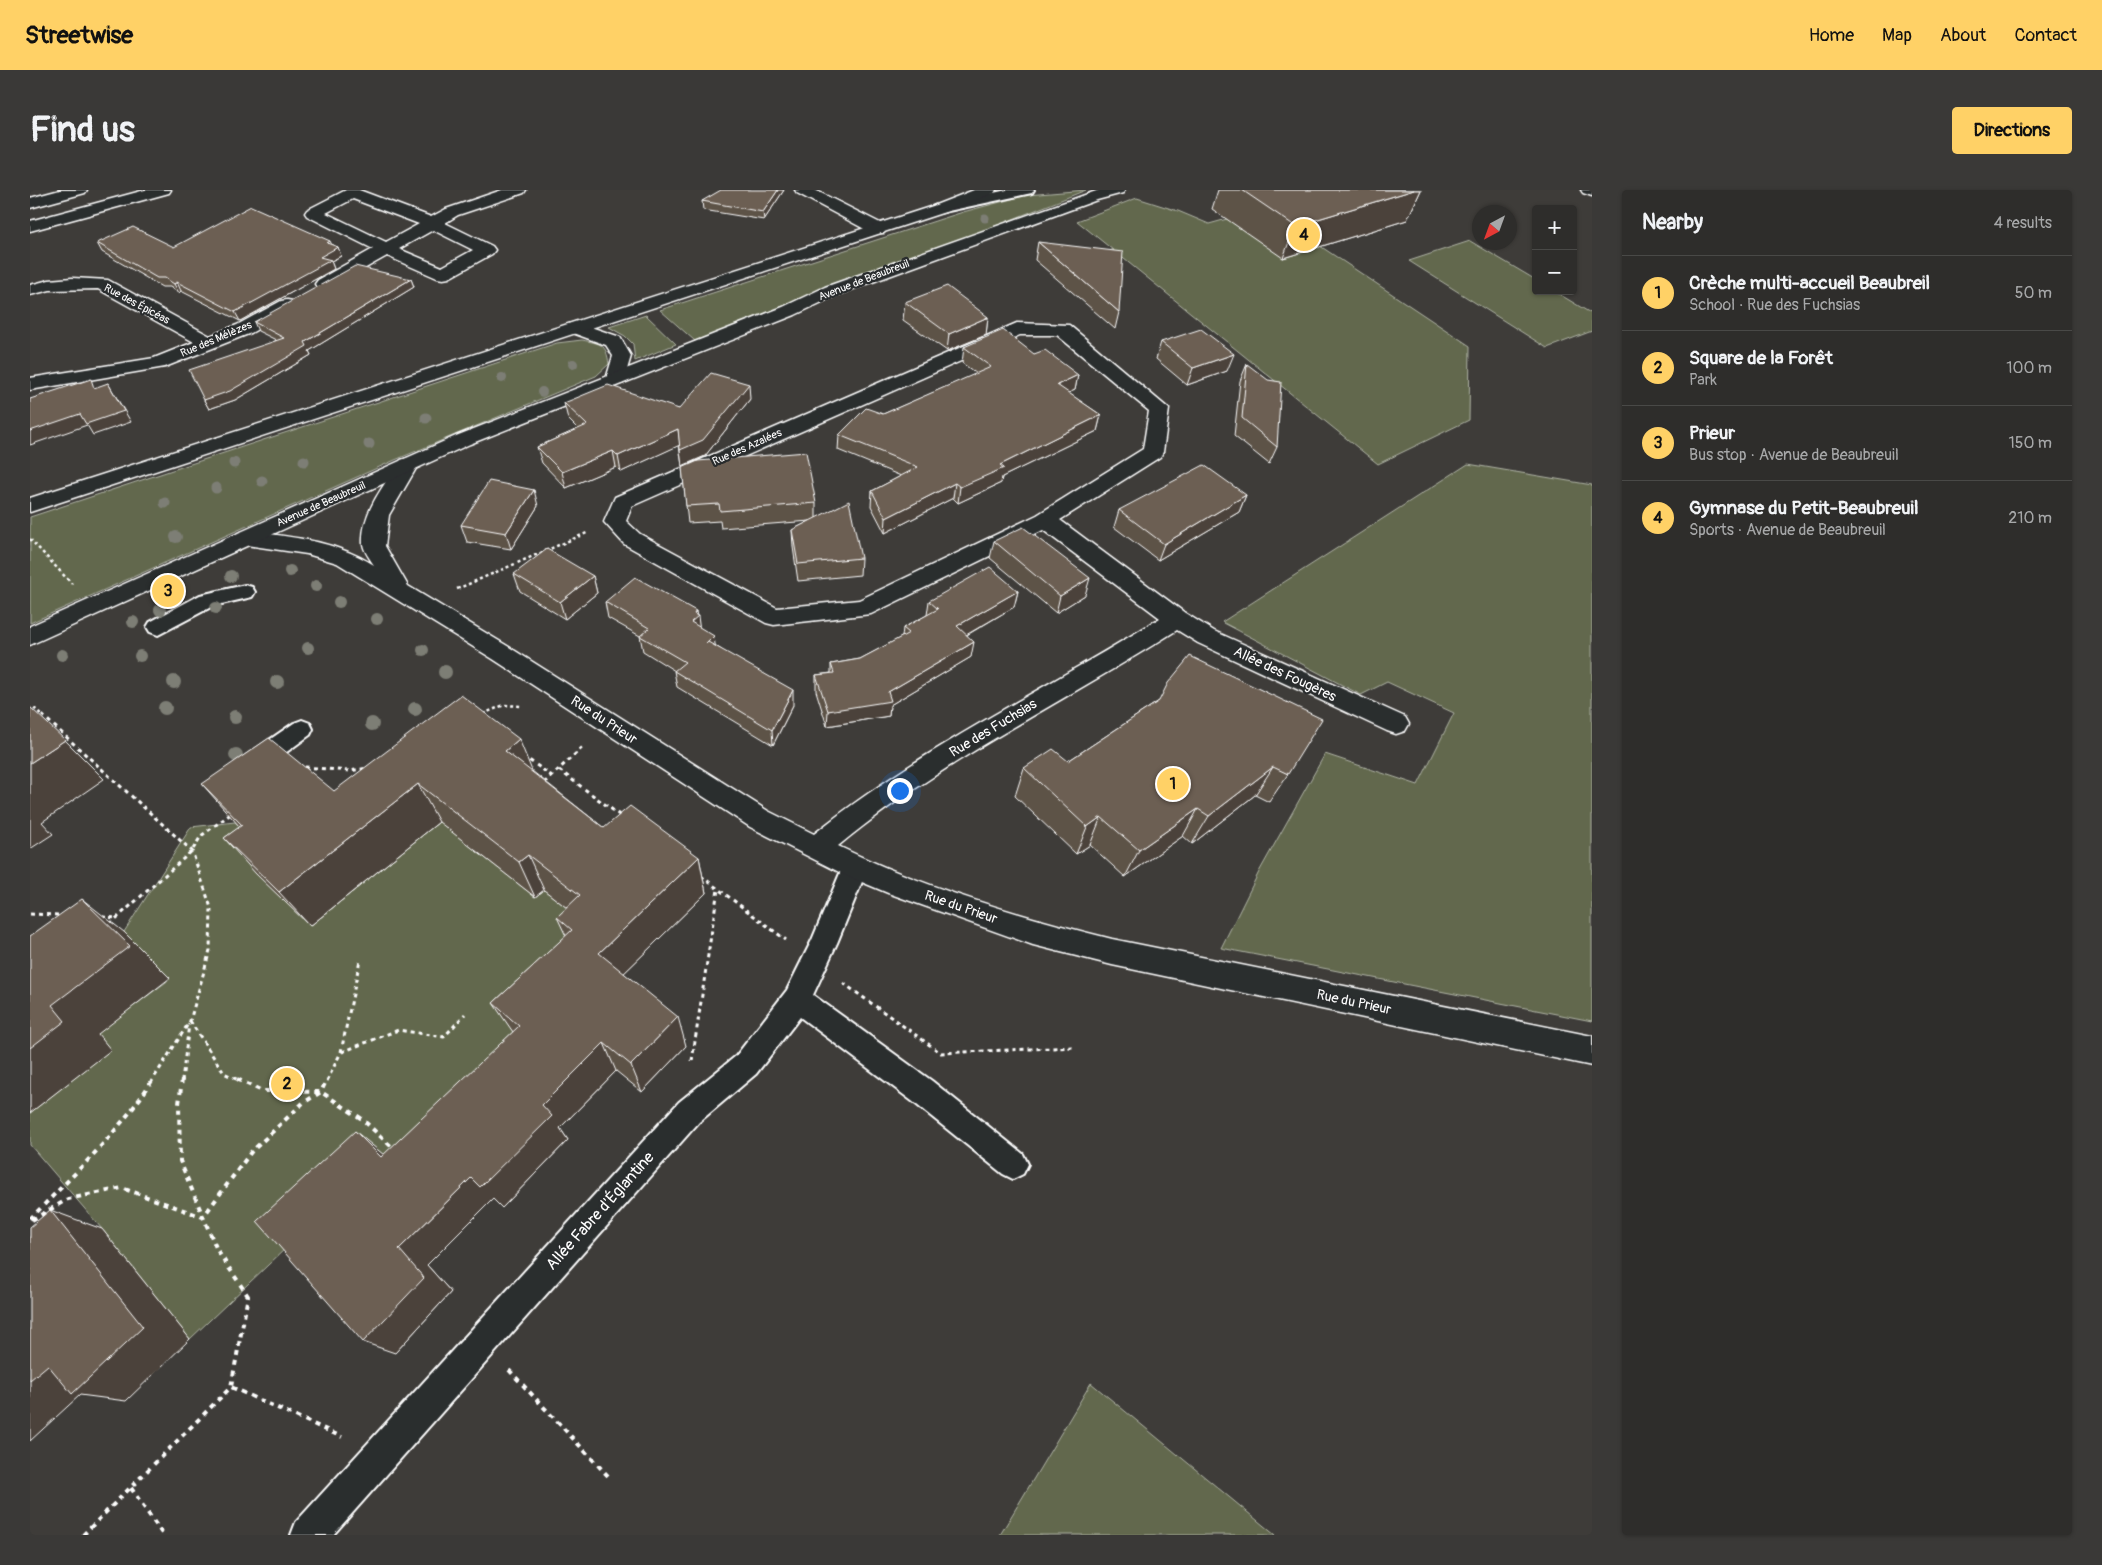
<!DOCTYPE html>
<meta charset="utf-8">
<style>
:root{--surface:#2e2d2b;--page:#3a3937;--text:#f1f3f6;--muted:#a7a8a9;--line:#494947;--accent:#ffd166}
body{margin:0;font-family:Pangolin,sans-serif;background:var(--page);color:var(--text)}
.controls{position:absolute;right:15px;top:15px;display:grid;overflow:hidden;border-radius:5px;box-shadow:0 1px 4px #0004}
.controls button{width:45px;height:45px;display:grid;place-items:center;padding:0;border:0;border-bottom:1px solid var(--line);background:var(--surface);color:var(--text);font:25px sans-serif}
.compass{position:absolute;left:1442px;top:15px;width:45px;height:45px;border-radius:50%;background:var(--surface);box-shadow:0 1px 4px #0004;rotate:221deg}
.you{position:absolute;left:869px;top:600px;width:18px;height:18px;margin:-12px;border:4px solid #fff;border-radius:50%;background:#1a73e8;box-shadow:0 0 0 8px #1a73e833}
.badge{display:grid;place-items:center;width:32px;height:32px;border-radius:50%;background:var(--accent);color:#111;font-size:16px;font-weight:700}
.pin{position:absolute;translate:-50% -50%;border:2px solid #fff;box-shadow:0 1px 5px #0006}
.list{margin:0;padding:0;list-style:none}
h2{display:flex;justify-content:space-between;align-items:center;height:65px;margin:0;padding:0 20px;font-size:21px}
h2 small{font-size:16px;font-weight:400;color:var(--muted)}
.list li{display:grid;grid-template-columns:32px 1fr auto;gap:15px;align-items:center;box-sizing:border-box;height:75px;padding:0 20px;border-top:1px solid var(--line)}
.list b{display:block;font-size:19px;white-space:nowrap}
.list p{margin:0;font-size:16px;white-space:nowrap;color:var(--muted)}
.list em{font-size:16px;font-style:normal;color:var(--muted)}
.map{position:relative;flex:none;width:1562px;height:1345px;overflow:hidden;border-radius:5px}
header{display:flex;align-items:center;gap:30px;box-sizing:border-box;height:70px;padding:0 25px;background:var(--accent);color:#111}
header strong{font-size:24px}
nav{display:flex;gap:28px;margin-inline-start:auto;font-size:18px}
.intro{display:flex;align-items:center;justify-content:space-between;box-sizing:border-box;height:120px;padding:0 30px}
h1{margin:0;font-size:35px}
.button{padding:12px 22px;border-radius:5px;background:var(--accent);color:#111;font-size:18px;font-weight:700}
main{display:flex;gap:30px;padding:0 30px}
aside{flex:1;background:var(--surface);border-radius:5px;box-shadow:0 1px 4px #0004}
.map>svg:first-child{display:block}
.green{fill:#62684e;stroke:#b0b4a6}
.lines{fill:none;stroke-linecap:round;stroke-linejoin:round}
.service-casing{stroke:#fff;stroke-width:4}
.minor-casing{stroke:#fff;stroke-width:3}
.tertiary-casing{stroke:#fff;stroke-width:3}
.secondary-casing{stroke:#fff;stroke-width:3}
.path-far2{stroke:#fff;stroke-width:2.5;stroke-dasharray:3 3;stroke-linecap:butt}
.path-far1{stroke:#fff;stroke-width:3;stroke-dasharray:4 4;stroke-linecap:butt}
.path{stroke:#fff;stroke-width:4;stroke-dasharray:5 5;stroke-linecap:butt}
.service{fill:#2a2d2e;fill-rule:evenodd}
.minor{fill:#2a2d2e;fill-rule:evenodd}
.tertiary{fill:#2a2d2e;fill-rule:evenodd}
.secondary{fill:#2a2d2e;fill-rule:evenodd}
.tree{fill:#7d7e75}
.wall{fill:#5d5247;stroke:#fff}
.shaded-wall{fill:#4c423a;stroke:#fff}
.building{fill:#6c5f53;stroke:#fff}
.labels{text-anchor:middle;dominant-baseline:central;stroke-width:4.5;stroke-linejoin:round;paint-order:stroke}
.far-street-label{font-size:11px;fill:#fff;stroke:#2a2d2e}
.street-label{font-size:14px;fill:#fff;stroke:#2a2d2e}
.near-street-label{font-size:16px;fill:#fff;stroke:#2a2d2e}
</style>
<header>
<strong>Streetwise</strong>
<nav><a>Home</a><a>Map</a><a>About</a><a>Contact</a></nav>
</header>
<div class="intro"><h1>Find us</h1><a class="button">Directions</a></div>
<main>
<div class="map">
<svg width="1562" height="1345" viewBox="0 0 1562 1345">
<rect width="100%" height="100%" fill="#3e3c39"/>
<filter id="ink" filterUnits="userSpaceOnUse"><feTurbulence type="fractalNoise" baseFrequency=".02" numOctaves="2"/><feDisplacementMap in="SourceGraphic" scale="10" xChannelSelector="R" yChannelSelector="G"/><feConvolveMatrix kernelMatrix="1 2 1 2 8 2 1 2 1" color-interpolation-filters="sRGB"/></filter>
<g filter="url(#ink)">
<path class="green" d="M1056,0l-141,56 -250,95 -35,-31 303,-98 64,-17z
M1107,8l41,13 31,13 18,-5 93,27 150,100 -1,74 -91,44 -301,-243z
M1440,51l66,39v11h18l38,23v17l-45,17 -138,-87z
M616,125l30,29 -41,17 -2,-17 -8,-8 -16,-9z
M552,150c19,4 24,3 27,24l-13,12 -201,84 -365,163v-106l527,-174z
M1438,274l124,21v536l-371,-73 38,-76 66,-118 93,31 36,-72 -67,-31 -26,13 -139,-73z
M421,622l11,28 73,57 9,-7 50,39 -57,125 -153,101 -194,184 -88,-110 -72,-84v-32l80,-63 -19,-23 43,-21 36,-27 -46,-47 67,-105 44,-5 19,20 56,84z
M1061,1193l184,152h-275z"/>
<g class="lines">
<defs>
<path id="service" d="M977,0h27l-2,3 -5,1 -88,19 -5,-1 -2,-3 2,-3z
M215,395l7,2 3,5 -3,5 -39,9 -55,29 -8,-3 -3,-5 3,-5 50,-27z
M272,530l8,3 3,6 -3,6 -51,37 -8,2 -8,-2 -4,-7 4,-7 51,-35z
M825,666l9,3 4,8 -31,76 -24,52 119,86 91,73 5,10 -5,10 -10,5 -10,-5 -91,-73 -112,-84 -44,57 -57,48 -366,413h-42l5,-13 383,-420 57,-46 51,-66 25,-50 34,-81z"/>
<path id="minor" d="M115,0h26l-2,3 -139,38v-10z
M316,0h13l72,27 15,-8 56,-19h24l-2,3 -66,22 -13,8 47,23 3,4 -3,4 -43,24 -6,1 -6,-1 -50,-22 -57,32 -6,1 -6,-1 -3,-4 3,-4 55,-31 -66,-33 -2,-3 2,-3zM323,9l66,25 -33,18 -60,-29zM403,40l40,20 -31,17 -43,-18z
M765,0h20l69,35 2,4 -2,4h-12l-75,-40z
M1551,0h11v6l-9,-3z
M42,88l36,2 102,56 27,-11 44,-24 6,-1 6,1 3,4 -3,4 -42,24 -86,34 -135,23v-12l124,-20 40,-16 -96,-53 -48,1 -20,5v-10l19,-5z
M987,133l52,2 100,84 -6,43 -3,5 -100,63 125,93 29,18 191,86 4,7 -4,7 -9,3 -9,-3 -189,-88 -21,-13c-113,72 -235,130 -339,216 87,42 181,70 274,93l480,97v30l-480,-101 -79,-20 -145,-52 -43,-18 -95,-48 -257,-168 -156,-96 -30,-9 -61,-9 -8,-2 -3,-5 3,-5 8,-2c46,6 87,9 128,34 -4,-6 -10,-14 -11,-21 -2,-31 21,-59 38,-84l7,-2 7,2 3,5 -29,50 -4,31 23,40 101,61 259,164 46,23c107,-86 231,-144 346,-216l-117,-88 -172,84 -97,11 -8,-2 -142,-79 -20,-22 11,-25zM990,145h37l92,76 -6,38 -106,66 -178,85 -82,8 -137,-74 -14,-13 6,-15z"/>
<path id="tertiary" d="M546,132l44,15 11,19 -8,27 -7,2 -7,-2 -3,-4 7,-23 -7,-11 -36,-13 -3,-4 3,-4z"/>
<path id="secondary" d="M30,0h27l-2,3 -55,15v-10z
M944,0h22l-2,3 -49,19 -915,300v-14l903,-292z
M1069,0h26l-2,3 -26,7 -260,95 -42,20 -325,129 -440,201v-19l426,-190 327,-129 42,-20z"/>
</defs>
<use href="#service" class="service-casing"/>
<use href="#minor" class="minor-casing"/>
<use href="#tertiary" class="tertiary-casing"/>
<use href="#secondary" class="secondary-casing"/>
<path class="path-far2" d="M0,349l42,45
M427,399l132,-57
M4,518l9,8
M453,524l21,-9 18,1"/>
<path class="path-far1" d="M12,525l150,136 19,57 -1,42 -20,71 -38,60
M493,566l29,20
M275,577l44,4 19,-3
M529,580l63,47
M514,593l41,-38
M671,686l85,64
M0,724l31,1
M72,727l17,1
M80,734l82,-73 9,-15 31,-23
M813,793l98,70 134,-6
M160,831l34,52 16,8
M312,862l56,-22 46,7 21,-23
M662,871l26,-172
M152,891l7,-57
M297,891l14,-29 19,-92"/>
<path class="path" d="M152,889l-3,25 1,57 37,89 31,46 -17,91
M207,889l25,12 59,1 41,27 32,30
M0,1029c43,-44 90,-87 123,-140
M2,1030l36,-21 54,-11 81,29 48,-65 52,-49 18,-11 6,-13
M479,1180l100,107
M101,1298l32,47
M53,1345l148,-148 111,50"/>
<use href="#service" class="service"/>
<use href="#minor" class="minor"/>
<use href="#tertiary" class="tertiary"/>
<use href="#secondary" class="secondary"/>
</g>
<g class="tree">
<circle cx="955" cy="28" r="4.5"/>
<circle cx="543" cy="174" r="5"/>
<circle cx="472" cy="188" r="5"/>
<circle cx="512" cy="202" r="5"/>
<circle cx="396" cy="228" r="5.5"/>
<circle cx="339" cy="254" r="5.5"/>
<circle cx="274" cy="271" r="5.5"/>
<circle cx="204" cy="273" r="5.5"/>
<circle cx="232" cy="291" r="5.5"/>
<circle cx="186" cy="298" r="5.5"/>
<circle cx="135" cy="313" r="5.5"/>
<circle cx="146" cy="347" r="6"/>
<circle cx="260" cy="381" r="6"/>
<circle cx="201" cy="386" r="6"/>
<circle cx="286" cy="396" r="6"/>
<circle cx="309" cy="412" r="6"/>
<circle cx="186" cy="418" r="6"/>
<circle cx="130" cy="420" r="6"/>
<circle cx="347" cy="429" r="6"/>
<circle cx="103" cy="432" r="6"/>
<circle cx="278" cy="458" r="6"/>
<circle cx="393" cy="460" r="6"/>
<circle cx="32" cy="465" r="6"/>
<circle cx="110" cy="466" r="6"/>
<circle cx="415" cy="482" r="7"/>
<circle cx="144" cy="492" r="7"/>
<circle cx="247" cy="492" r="7"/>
<circle cx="135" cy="518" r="7"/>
<circle cx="385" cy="519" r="7"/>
<circle cx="205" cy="527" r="7"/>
<circle cx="342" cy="534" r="7"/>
<circle cx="206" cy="565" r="7"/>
</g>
<path class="wall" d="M754,0l-20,30 -61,-10 -1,-9z
M1188,0h203l-14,30 -124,38 -71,-49z
M1008,52l81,70 -4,17 -80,-69z
M67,53l77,4 158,-2 6,2 3,9 -10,5 3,8 -94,52 -59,-30 -2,2 -9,-6h-8l-60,-35z
M381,89l3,8 -105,64 2,4 -76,45 -26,9 -5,-9 72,-60 -18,-9 -4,-9z
M875,112l83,15 -2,18 -39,16 -44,-31z
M1131,152l66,29 -40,14 -31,-26z
M934,157l70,7 44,21 -3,15 -7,3 33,22 -4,16 -95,46 -1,6 -43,20 -5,-5 -68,35 -14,-27 1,-15 29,-15 -63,-26 1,-15 44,-21 94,-40 -15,-11z
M1217,174l30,83 -8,17 -35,-28 6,-55z
M720,209l-45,57 -23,10 -3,-21 -58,27 -5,-5 -50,21 -24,-25 -5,-16 41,-18 -10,-10 -4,-16 115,6z
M652,278l134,35v15l45,40 -1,17 -62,6 -5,-34 -1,-17 18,-9 -89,7 -1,-7 -32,2z
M1216,305l-7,17 -81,48 -44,-33 5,-17z
M508,316l-27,43 -44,-7 -6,-17z
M964,351l91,54 -29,18 -66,-55z
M484,384l79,2 4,17 -32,26 -45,-28z
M988,401l-4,16 -47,28 4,22 -81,48 -1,11 -62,10 -11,-35v-16l15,-2v-9l29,-5 42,-22 1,-9 24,-13 2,-14z
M575,412l92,14 2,11 16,18 78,60 -20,40 -96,-58 -3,-16h1l-32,-20 -3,-15 -32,-18z
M1129,511l129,73 -19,28 -14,-7 -63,49 -9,-8 -58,41 -35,-32 -14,9 -61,-58 9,-28 44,-7z
M502,581l72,57 95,29 7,36 -82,80 62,73 -44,46 -26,-21 -56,57 8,12 -66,68 -9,-9 -66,66 24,27 -56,61 -11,-198 129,-123 -20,-29 73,-67 -9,-19 10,-9 -23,-18 -9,7 -96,-75 -129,104 -54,-52 -32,-36 16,-11 -38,-43 132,7z"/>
<path class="shaded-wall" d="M748,0h6l-20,30 -1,-8z
M1384,0h7l-14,30 -124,38 12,-32z
M300,51l4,8 4,-2 3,9 -10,5 3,8 -94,52 -5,-9 85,-55 7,-14z
M381,89l3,8 -105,64 2,4 -76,45 -26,9 -5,-9 101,-58z
M147,92l4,9 -2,2 -5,-9z
M958,127l-2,18 -39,16 2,-17z
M1204,164l-7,17 -40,14 6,-17z
M1048,185l-3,15 -22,10 4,-15z
M78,193l23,39 -38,13 -6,-10 -57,20v-14z
M719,194l1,15 -45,57 -23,10 -2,-16z
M1071,225l-4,16 -95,46 -1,6 -43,20 2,-16 40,-22z
M648,239l2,16 -59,27 -3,-16z
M583,261l3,16 -50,21 -4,-16z
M925,293l-2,15 -68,35 1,-15z
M504,300l4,16 -27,43 -5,-16z
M1216,305l-7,17 -81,48 6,-16z
M563,386l4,17 -32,26 -5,-17z
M1060,388l-5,17 -29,18 4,-17z
M988,401l-4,16 -60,35 3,-16z
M666,421l1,6 1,-1 2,16 -9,-10 3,-8z
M684,446l2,16 -11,-7z
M944,452l-3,15 -81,48 -1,11 -62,10 1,-15 60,-19z
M763,500v15l-20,40 -1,-15z
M489,549l16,39 -30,-27z
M35,550l39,39 -62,43 11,12 -23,15v-86z
M1243,577l-18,28 -63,49 17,-28z
M388,594l21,38 -129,104 -31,-34z
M1168,619l-15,27 -58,41 14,-27z
M1071,627l-11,28 -14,9 11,-27z
M498,665l16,35 -9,7 -16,-35z
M669,667l7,36 -94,92 -13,-32z
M52,709l42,33 46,46 -72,56 13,16 -81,63v-65z
M648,827l8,29 -44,46 -11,-27z
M574,853l12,28 -56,57 8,12 -66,68 -9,-9 -66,66 24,27 -56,61 -32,-11 36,-93 72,-71 71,-73z
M325,941l29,24 -3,2z
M20,1020l52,19 88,110 -64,62 -46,-6 -50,46v-61z"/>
<path class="building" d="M691,0h57l-15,22 -61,-11z
M1212,0h172l-119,36z
M221,16l79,35 -3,2 11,4 -18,10 11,3 -96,52 -58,-30 -3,2 -9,-6h-8l-60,-35 36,-16 41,20z
M1008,52l85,10 -4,60z
M325,76l56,13 -106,63 2,4 -77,45 -26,9 -15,-30 95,-32 -30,-16z
M917,96l41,31 -39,17 -44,-32z
M1171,139l33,25 -41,14 -32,-26z
M973,140l31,24 11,-4 33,25 -21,10 44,30 -101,50 4,3 -44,19 -5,-4 -69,35 -14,-27 46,-24 -79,-32 27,-27 17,6 108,-47 -27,-20z
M1217,174l21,16 13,2 -4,65 -35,-29z
M681,183l38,11 -46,56 -23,10 -2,-21 -60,27 -5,-5 -51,21 -25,-25 50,-22 -23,-22 44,-18 71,24z
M61,189l3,9 14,-5 16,28 -38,13 -6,-10 -50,17v-32z
M776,262l10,51 -96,8 -1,-7 -33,2 -4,-38 16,-7z
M1174,275l42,30 -82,49 -45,-34z
M459,291l45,9 -28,43 -45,-8z
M819,311l12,57 -63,6 -6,-34z
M993,337l67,51 -30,18 -66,-55z
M517,359l46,27 -33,26 -46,-28z
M960,377l28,24 -61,35 17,16 -86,50 3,9 -63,10 -12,-36 18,-2 -3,-9 29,-5 49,-26 -6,-5 35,-19 -9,-8z
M605,387l61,34 -2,3 4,2 -7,6 23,14 -9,9 3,-3 85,48 -21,40 -98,-59 11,-9 -45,-26 9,-8 -44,-26z
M1160,466l132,63 -34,55 -15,-7 -64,49 -11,-7 -59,41 -38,-33 -14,10 -63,-59 29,-19 15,12 91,-60 9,-18z
M431,505l58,44 -14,12 99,77 26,-22 69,51 -100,96 79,64 -47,48 -27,-22 -62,62 10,11 -72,71 -9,-9 -72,71 25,29 -61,64 -106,-121 98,-90 26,26 138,-131 -26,-23 79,-73 -15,-13 23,-22 -52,-40 -9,7 -101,-78 -139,108 -55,-54 18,-13 -40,-41 67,-46 65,53z
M0,517l35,33 -35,23z
M52,709l48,47 -78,59 13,16 -35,27v-112z
M20,1020l93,117 -71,67 -24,-29 -18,15v-153z"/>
</g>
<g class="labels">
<g class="far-street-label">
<text transform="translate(834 90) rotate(-21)">Avenue de Beaubreuil</text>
<text transform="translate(107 114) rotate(28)">Rue des Épicéas</text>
<text transform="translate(186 149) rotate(-23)">Rue des Mélèzes</text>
<text transform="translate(717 257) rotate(-24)">Rue des Azalées</text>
<text transform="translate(291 314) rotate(-24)">Avenue de Beaubreuil</text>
</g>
<g class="street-label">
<text transform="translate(1255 484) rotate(25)">Allée des Fougères</text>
<text transform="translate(574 530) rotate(33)">Rue du Prieur</text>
<text transform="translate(963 538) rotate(-31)">Rue des Fuchsias</text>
<text transform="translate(931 717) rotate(19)">Rue du Prieur</text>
<text transform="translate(1324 812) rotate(12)">Rue du Prieur</text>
</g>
<g class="near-street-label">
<text transform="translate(570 1021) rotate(-48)">Allée Fabre d'Églantine</text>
</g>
</g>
</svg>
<div class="controls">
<button>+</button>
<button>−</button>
</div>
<svg class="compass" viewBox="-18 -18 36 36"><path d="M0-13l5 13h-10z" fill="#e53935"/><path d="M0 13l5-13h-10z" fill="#a7a8a9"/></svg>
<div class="you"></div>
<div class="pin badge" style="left:1143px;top:594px">1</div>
<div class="pin badge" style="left:257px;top:894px">2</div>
<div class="pin badge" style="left:138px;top:401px">3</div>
<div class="pin badge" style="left:1274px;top:45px">4</div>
</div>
<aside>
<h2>Nearby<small>4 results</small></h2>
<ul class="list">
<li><span class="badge">1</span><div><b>Crèche multi-accueil Beaubreil</b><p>School · Rue des Fuchsias</p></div><em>50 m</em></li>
<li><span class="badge">2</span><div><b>Square de la Forêt</b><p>Park</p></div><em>100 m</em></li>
<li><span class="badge">3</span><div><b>Prieur</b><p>Bus stop · Avenue de Beaubreuil</p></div><em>150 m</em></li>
<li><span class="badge">4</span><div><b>Gymnase du Petit-Beaubreuil</b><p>Sports · Avenue de Beaubreuil</p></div><em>210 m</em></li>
</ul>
</aside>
</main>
